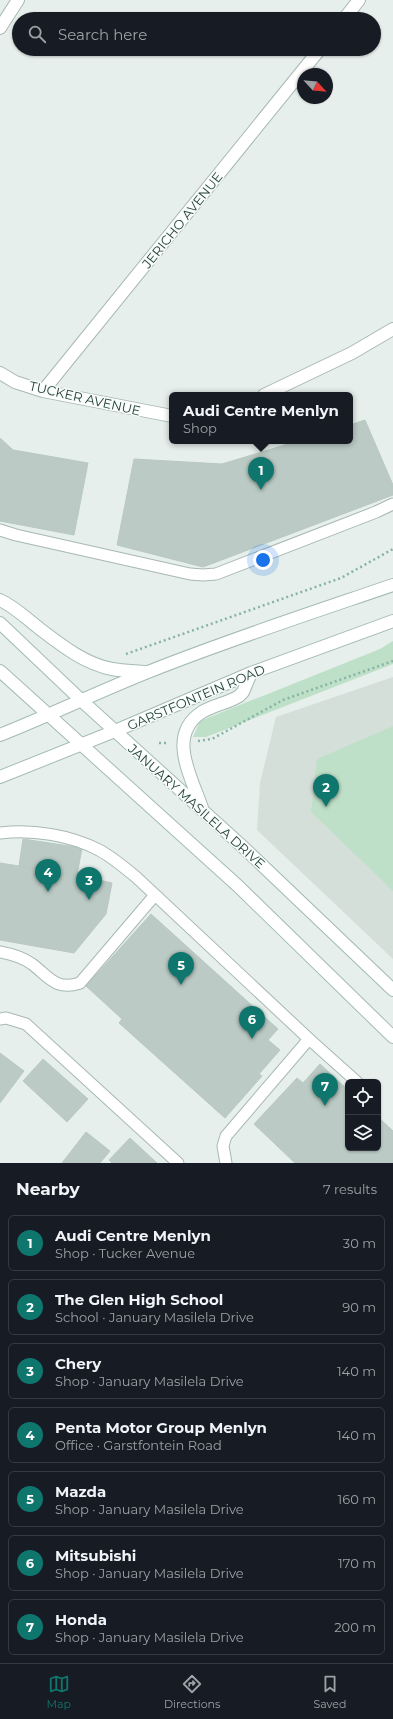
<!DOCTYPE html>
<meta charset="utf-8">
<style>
:root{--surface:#171b24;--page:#242831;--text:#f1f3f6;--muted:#9ea1a6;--line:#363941;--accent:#0f766e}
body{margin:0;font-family:Montserrat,sans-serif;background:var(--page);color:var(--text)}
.controls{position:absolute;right:12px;bottom:12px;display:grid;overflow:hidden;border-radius:6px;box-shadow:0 1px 3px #0004}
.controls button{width:36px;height:36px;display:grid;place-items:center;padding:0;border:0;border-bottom:1px solid var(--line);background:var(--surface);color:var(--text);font:20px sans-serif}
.compass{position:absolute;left:297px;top:68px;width:36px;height:36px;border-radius:50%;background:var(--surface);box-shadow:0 1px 3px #0004;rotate:116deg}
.you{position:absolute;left:263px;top:560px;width:14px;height:14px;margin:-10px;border:3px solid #fff;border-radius:50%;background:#1a73e8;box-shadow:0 0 0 6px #1a73e833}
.badge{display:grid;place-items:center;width:26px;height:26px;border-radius:50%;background:var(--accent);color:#fff;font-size:13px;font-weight:700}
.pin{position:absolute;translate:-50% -33px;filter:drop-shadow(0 1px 2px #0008)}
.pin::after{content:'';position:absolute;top:21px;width:14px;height:12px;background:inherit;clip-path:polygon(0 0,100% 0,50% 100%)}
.popup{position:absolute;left:169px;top:392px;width:184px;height:52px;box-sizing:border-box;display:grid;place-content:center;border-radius:6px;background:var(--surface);filter:drop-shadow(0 1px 3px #0005);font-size:13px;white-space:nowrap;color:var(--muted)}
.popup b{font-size:15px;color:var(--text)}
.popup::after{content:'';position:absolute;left:50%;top:100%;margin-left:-8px;border:8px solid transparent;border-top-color:var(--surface)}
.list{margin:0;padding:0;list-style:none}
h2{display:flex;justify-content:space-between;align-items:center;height:52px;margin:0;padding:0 16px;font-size:17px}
h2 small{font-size:13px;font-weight:400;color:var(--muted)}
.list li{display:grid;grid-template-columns:26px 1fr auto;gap:12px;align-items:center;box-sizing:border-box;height:56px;margin:0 8px 8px;padding:0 8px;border:1px solid var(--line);border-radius:6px}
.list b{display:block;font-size:15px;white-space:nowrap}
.list p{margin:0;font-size:13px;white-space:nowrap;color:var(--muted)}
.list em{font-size:13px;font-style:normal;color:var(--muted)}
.icon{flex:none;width:22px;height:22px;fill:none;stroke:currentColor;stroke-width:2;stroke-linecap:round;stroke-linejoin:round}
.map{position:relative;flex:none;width:393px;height:1163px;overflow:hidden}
.search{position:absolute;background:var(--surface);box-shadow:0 1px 3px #0004;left:12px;right:12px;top:12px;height:44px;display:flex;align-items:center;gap:10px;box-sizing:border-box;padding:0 14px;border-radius:22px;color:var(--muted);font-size:15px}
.sheet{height:500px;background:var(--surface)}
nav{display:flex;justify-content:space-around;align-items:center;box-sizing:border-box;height:56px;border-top:1px solid var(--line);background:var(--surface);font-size:11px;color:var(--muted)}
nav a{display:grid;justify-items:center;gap:2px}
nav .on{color:var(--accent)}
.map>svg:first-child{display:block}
.built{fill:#d4dfda}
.green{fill:#bfe0c8}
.building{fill:#bbcac4;stroke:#b8c9c2}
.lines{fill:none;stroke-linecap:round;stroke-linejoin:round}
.service-casing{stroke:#a8b8b2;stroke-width:13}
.minor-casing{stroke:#a8b8b2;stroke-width:14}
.secondary-casing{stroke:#a4bbb3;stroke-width:14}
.path{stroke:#86b3a5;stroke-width:2.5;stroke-dasharray:2 3;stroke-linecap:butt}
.service{stroke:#fff;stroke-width:11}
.minor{stroke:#fff;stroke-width:12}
.secondary{stroke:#fff;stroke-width:12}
.labels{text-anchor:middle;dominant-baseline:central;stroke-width:3;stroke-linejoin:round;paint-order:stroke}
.street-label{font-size:13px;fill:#24423a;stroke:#f7fbf9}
</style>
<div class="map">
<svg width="393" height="1163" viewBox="0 0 393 1163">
<rect width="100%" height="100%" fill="#e6efeb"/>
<path class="built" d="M393,677v282l-136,-129 3,-47 16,-66z"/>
<path class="green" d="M393,641v23l-187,73h-13l7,-16 180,-72z
M393,726v165l-82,-79 6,-53z"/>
<path class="building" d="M365,420l28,65v10l-190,72 -86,-22 17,-86 88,5 76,-23h52v-16z
M0,438l13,12 75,13 -14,72 -74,-14z
M23,839l59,9 -5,27 -58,-9z
M0,863l77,12 35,8 -6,31 -32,39 -74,-13z
M151,914l127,115 -10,11 12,10 -21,24 3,2 -37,42 -106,-95 3,-4 -36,-33z
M0,1053l24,18 -24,32z
M43,1059l45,40 -21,23 -44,-41z
M320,1064l28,26v58h30v-31l15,14v32h-98l-41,-39 43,-46 6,5z
M86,1132l24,19 -10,12h-38z
M130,1138l27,25h-45l-3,-3z"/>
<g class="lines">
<defs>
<path id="service" d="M0,530l16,5 174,39 13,1 13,-1 160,-62 17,-8
M0,833c32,-4 70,2 99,17 13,7 25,17 37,27l173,162 -83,97 -3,10 3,17
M0,952c11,2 22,5 32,12 17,13 24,27 48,19l75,-88
M0,1019l6,-1 20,6 152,139
M309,1039l48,43"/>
<path id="minor" d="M344,19l15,-19
M0,28l18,-28
M0,373l15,9 28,9 129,25
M43,391l277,-342
M264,395l88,-42 41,-24"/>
<path id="secondary" d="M0,600c15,7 27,19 40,29 21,16 45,35 72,40 11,2 23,2 34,3
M0,623l82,78 161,146 150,143
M0,671l238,215 155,151
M0,735c50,-20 98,-43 148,-63 80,-32 163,-59 245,-87
M0,777l115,-46 136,-58 142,-52
M203,811c-10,-32 -38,-75 -1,-99 12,-7 26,-9 37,-16l4,-4 8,-19"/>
</defs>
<use href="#service" class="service-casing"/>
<use href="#minor" class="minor-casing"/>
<use href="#secondary" class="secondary-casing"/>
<path class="path" d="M126,654l215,-76 52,-29
M198,741l14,-2 71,-39 110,-39
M159,743h10"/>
<use href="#service" class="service"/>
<use href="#minor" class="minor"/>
<use href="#secondary" class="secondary"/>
</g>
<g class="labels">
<g class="street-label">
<text transform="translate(182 220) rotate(-51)">JERICHO AVENUE</text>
<text transform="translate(85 398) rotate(13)">TUCKER AVENUE</text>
<text transform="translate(196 697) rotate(-23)">GARSTFONTEIN ROAD</text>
<text transform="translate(197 806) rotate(42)">JANUARY MASILELA DRIVE</text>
</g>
</g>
</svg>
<div class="controls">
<button><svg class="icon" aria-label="locate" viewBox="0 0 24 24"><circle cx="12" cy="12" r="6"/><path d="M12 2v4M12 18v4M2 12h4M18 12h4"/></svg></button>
<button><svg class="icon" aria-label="layers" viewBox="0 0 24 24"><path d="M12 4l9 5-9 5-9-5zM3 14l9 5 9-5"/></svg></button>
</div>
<svg class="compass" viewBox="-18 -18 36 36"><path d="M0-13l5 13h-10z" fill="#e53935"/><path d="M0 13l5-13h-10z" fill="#9ea1a6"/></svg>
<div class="you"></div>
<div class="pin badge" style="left:261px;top:490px">1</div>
<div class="popup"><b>Audi Centre Menlyn</b>Shop</div>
<div class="pin badge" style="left:326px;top:807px">2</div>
<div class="pin badge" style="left:89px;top:900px">3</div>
<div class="pin badge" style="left:48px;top:892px">4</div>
<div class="pin badge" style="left:181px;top:985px">5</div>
<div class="pin badge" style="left:252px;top:1039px">6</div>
<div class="pin badge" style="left:325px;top:1106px">7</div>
<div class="search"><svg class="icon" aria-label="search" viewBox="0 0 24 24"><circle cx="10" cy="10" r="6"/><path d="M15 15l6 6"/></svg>Search here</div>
</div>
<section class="sheet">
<h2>Nearby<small>7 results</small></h2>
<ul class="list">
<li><span class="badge">1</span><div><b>Audi Centre Menlyn</b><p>Shop · Tucker Avenue</p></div><em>30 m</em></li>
<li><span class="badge">2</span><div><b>The Glen High School</b><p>School · January Masilela Drive</p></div><em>90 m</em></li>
<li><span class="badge">3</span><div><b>Chery</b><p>Shop · January Masilela Drive</p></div><em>140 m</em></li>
<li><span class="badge">4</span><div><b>Penta Motor Group Menlyn</b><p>Office · Garstfontein Road</p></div><em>140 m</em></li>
<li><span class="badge">5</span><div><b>Mazda</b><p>Shop · January Masilela Drive</p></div><em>160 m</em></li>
<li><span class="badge">6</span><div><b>Mitsubishi</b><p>Shop · January Masilela Drive</p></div><em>170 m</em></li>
<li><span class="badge">7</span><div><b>Honda</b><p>Shop · January Masilela Drive</p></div><em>200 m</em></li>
</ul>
</section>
<nav>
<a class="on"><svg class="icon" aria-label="map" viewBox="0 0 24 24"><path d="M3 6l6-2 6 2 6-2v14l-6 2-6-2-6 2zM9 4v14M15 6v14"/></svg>Map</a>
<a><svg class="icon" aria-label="directions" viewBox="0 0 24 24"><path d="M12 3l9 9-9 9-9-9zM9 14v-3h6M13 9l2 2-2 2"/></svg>Directions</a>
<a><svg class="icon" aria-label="saved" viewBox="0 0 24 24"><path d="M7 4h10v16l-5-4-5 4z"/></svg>Saved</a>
</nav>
